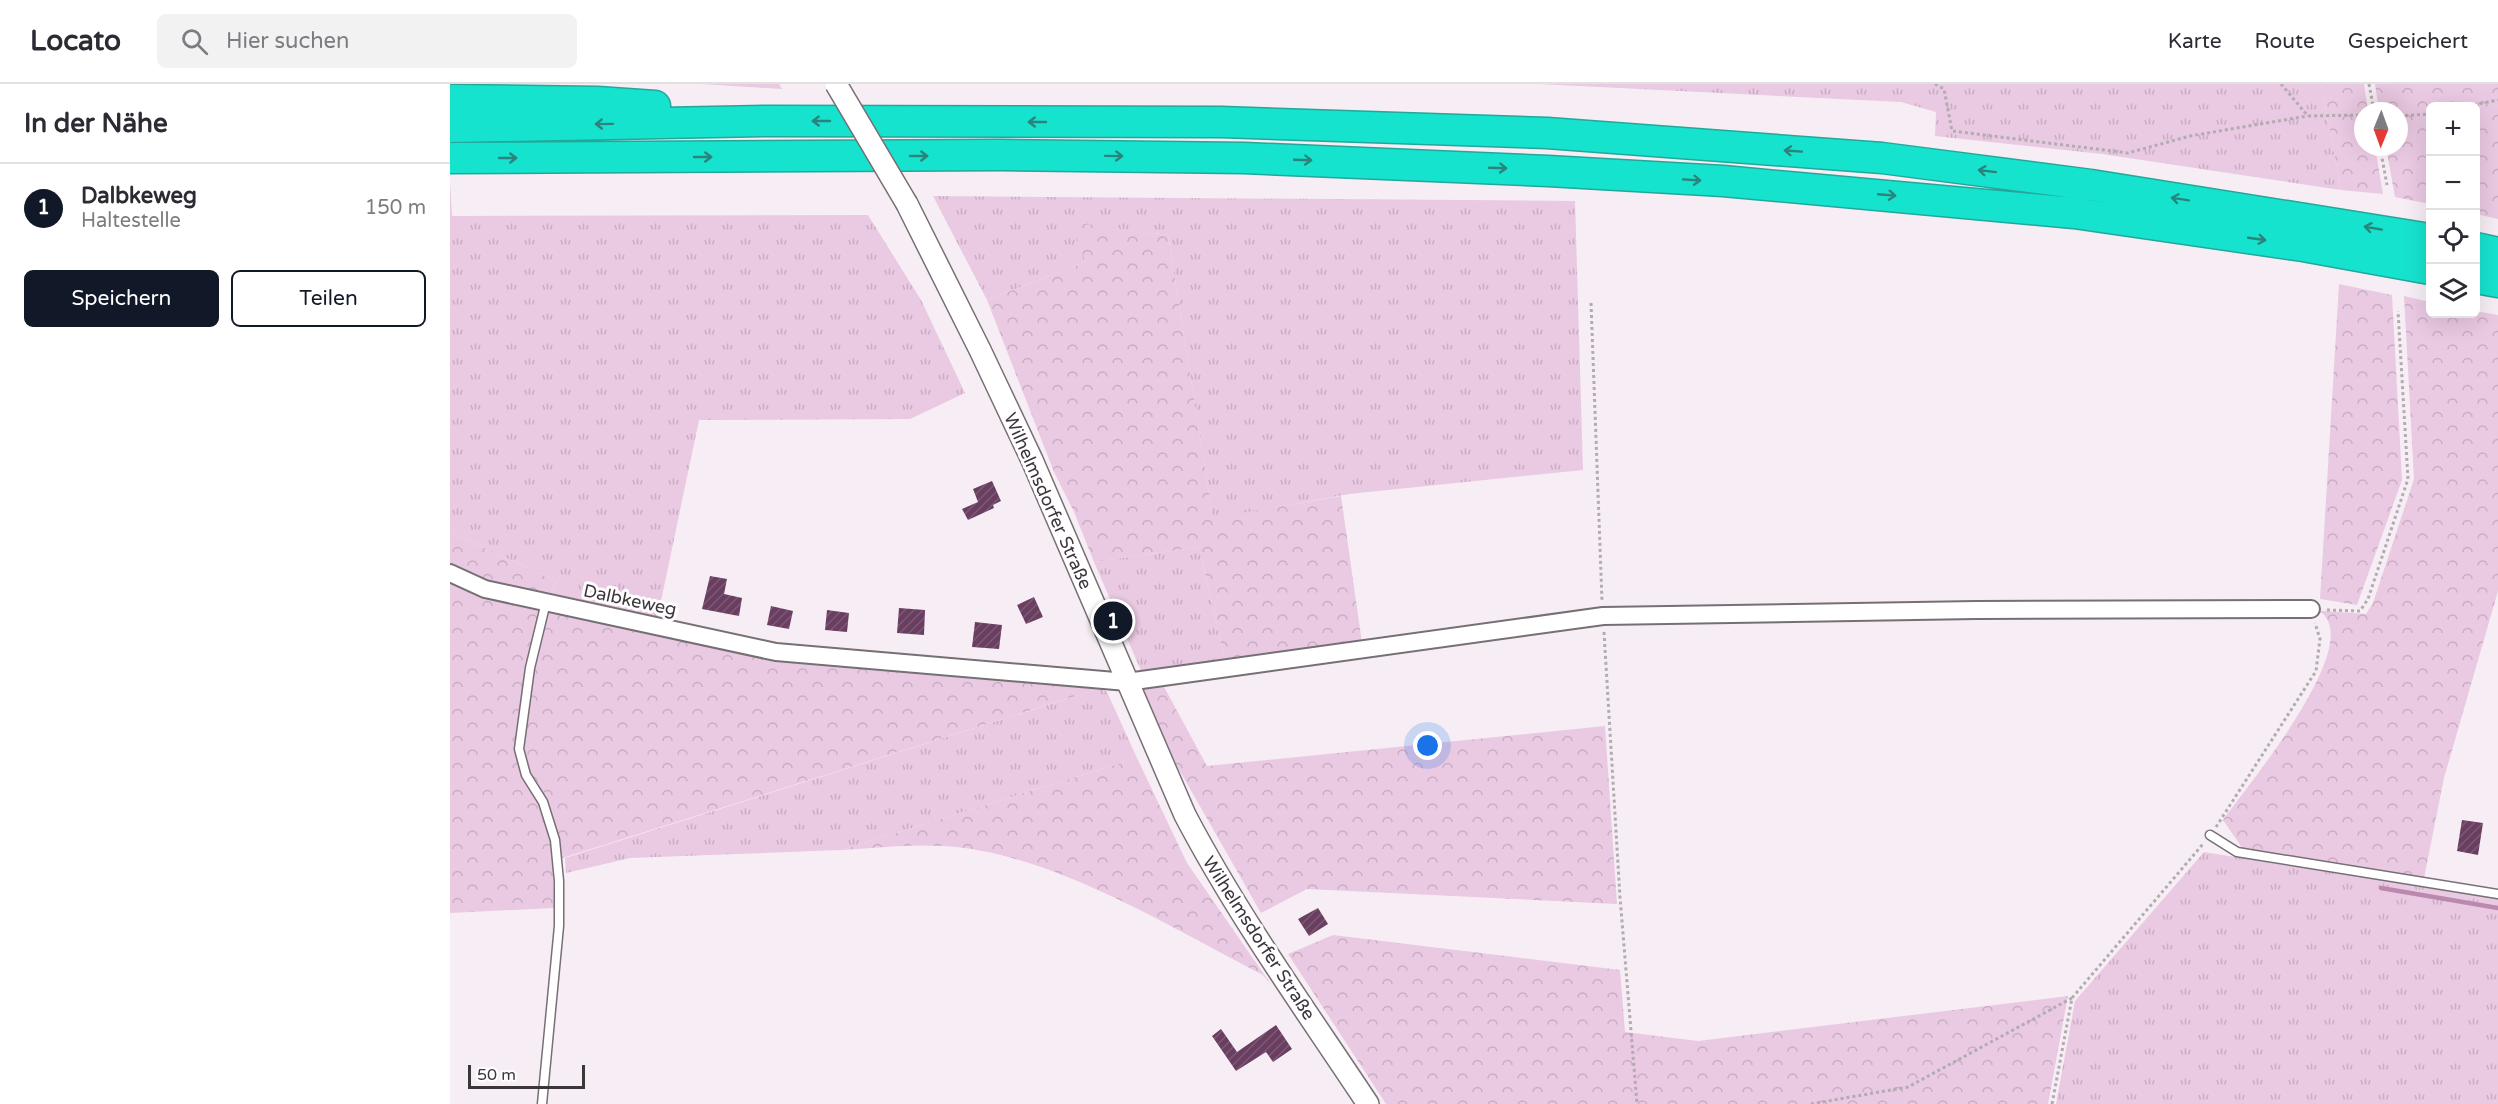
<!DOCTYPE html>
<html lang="de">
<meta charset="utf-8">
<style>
:root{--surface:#fff;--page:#f2f2f3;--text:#2b2b33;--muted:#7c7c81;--line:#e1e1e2;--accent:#111827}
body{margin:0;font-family:"Varela Round",sans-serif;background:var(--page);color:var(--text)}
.controls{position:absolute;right:18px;top:18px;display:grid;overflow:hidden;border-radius:9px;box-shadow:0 6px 24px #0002}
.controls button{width:54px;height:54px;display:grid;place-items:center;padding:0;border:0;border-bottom:2px solid var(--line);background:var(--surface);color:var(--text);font:30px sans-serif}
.compass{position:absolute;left:1904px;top:18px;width:54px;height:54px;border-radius:50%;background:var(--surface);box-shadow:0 6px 24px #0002;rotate:181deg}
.scale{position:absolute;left:18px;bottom:15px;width:117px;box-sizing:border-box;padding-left:6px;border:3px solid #3a3739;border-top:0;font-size:16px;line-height:21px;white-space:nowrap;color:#3a3739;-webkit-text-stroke:4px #fffdff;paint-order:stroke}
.you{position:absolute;left:978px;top:662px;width:21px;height:21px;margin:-15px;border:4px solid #fff;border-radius:50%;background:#1a73e8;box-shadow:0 0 0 9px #1a73e833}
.badge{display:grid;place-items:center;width:39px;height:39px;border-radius:50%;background:var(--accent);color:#fff;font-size:20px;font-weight:700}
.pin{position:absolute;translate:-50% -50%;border:3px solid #fff;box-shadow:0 2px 6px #0006}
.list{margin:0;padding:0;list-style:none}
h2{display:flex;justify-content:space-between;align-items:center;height:78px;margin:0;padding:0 24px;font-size:26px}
h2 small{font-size:20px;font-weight:400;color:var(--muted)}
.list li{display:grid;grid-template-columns:39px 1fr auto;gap:18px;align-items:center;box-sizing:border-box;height:90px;padding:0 24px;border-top:2px solid var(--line)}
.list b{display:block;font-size:22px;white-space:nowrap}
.list p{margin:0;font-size:20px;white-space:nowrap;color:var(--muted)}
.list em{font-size:20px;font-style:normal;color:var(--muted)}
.actions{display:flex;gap:12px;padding:18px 24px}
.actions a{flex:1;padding:14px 0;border:2px solid var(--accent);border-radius:9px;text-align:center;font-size:21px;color:var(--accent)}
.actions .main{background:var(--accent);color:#fff}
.icon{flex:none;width:33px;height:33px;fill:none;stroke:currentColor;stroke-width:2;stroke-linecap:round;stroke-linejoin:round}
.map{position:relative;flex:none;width:2048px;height:1020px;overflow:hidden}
header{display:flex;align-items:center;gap:36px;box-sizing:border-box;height:84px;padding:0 30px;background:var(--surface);border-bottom:2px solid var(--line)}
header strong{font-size:28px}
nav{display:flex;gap:33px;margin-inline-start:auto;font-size:21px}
.search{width:420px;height:54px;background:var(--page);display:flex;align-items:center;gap:15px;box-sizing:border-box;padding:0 21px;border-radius:9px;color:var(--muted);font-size:22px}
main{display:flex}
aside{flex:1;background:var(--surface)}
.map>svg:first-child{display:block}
.grass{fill:url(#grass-tufts)}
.forest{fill:url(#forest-crowns)}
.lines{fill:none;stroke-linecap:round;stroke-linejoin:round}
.stream{stroke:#bb89af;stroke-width:4.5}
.building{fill:url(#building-hatch)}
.service-casing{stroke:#766f74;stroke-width:11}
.minor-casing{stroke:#766f74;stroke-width:20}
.tertiary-casing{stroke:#766f74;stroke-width:24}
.motorway-casing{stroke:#23a79a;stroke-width:33}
.path{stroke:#b2acb1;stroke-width:3;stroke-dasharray:3 3;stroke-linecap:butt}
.service{stroke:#fff;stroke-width:8}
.minor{stroke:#fff;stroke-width:16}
.tertiary{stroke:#fff;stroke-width:21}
.motorway{stroke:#16e3ce;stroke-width:30}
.tertiary-bridge-casing{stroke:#766f74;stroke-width:24;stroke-linecap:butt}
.tertiary-bridge{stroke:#fff;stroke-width:21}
.oneway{stroke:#2a847c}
.labels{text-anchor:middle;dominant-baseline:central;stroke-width:6;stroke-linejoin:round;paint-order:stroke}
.street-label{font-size:18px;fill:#3a3739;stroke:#fffdff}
</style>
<header>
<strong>Locato</strong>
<div class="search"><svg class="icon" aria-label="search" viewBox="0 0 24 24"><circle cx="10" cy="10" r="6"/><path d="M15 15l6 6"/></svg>Hier suchen</div>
<nav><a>Karte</a><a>Route</a><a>Gespeichert</a></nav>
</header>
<main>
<aside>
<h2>In der Nähe<small></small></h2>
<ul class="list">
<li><span class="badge">1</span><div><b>Dalbkeweg</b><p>Haltestelle</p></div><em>150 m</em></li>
</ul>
<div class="actions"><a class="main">Speichern</a><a>Teilen</a></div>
</aside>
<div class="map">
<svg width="2048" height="1020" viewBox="0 0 2048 1020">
<defs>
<pattern id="grass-tufts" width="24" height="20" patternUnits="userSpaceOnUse" patternTransform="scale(1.5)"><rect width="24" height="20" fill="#eac9e2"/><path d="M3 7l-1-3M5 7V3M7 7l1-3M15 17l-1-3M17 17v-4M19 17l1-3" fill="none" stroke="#c9adc3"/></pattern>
<pattern id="forest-crowns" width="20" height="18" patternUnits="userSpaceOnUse" patternTransform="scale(1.5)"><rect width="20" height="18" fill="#eac9e2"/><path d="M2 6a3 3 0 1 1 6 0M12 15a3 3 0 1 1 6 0" fill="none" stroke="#c9adc3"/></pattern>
<pattern id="building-hatch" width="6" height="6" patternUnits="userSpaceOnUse" patternTransform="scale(1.5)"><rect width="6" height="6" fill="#6a3e60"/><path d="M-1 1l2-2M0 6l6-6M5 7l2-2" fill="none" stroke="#7c5974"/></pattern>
</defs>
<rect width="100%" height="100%" fill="#f6eef4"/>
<path class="grass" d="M252,0h77l3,5z
M1089,0h782l20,106 -239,-36 -167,-18 1,-24 -35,-10z
M0,97l2,35 416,-1 53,85 44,93 -55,26 -211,1 -42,200 -105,-23 4,-16 -106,-49z
M483,112l642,5 8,269 -234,24 -136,25 -45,-284 -98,-12 16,39 -99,38z
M749,463l26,114 -83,12 -48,-111z
M651,604l6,4 30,66 -296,92 -211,8 -64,15 -1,-15z
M1754,768l294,47v205h-442l19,-103z"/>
<path class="forest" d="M1871,0h43l4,27h-5v36h12l8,47 -42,-4z
M1925,0h123v135l-22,-5v-108h-46v98l-35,-7 -9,-50h13v-36h-20z
M619,138l99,13 45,283 128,-22 21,147 -137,18 -26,-114 -105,15 -20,-50 -20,-40 -67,-172 99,-38z
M1889,200l53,11 10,185 -45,125 -37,-6z
M1954,212l26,6v12h46v-3l22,4v276l-54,187 -20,100 -181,-29 -20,-29c24,-34 140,-172 99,-207l-12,-3 56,4 7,-11 41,-124z
M0,448l106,49 -4,16 -62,-13 -40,-19z
M0,498l326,77 325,29 -548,173 1,47 -104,5z
M713,601l44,81 398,-40 12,178 -310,-15 -46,24 -84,-147 -37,-78z
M687,674l50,105 85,123 -9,-11c-94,-48 -214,-124 -321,-129 -33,-2 -68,2 -101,4z
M883,851l287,35 5,62 73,9 370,-45 -20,108h-662l-98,-150z"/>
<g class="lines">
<path class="stream" d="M1931,804l117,20"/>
</g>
<path class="building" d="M542,397l9,20 -8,4 1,3 -26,12 -6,-11 16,-7 -5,-13z
M260,492l17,3 -3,15 18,4 -3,18 -37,-7z
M584,513l9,20 -17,7 -9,-19z
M321,522l22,5 -4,18 -22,-4z
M449,524l26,2 -1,25 -27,-2z
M377,526l22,3 -2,19 -22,-2z
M525,538l27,3 -3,24 -27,-2z
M2012,736l21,3 -5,32 -21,-4z
M868,824l10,16 -19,12 -11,-17z
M826,941l16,24 -19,13 -7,-10 -30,19 -24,-35 9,-7 16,23z"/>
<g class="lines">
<defs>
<path id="service" d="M1760,751l27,17 261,42
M92,1020l17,-178v-45l-4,-41 -12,-38 -17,-27 -7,-26 11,-81 16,-66"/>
<path id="minor" d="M0,489l35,16 291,63 351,30 476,-66 373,-6 335,-1"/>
<path id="tertiary" d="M457,120l73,146 52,110 153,355c53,101 120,194 183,289"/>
<path id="motorway" d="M0,16l147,2 58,4
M0,43l318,-6 453,1 326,11 335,25 209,27 339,54
M0,74l551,-3 243,3 304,13 175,10 351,32 229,33 127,23
M2026,164l22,5
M2026,194l22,4"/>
</defs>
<use href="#service" class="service-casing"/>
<use href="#minor" class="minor-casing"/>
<use href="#tertiary" class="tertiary-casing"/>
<use href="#motorway" class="motorway-casing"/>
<path class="path" d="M1485,0l9,5 8,42 176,22 62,-17 118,-20
M1831,0l27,32 55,-1
M1919,0l5,27
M2018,22l30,-6
M1949,32l31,-2
M1930,63l7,38
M1141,219l11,298
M1877,526l33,1 8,-12 40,-120 -10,-168
M1154,548l16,265 17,207
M1766,743l100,-156 4,-32 -5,-16
M1361,1020l97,-17 164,-89
M1602,1020l20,-106 131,-154"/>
<use href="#service" class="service"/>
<use href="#minor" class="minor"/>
<use href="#tertiary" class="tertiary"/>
<use href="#motorway" class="motorway"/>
<defs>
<path id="tertiary-bridge" d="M386,0l71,120"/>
</defs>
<use href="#tertiary-bridge" class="tertiary-bridge-casing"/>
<use href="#tertiary-bridge" class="tertiary-bridge"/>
</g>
<defs><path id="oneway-shaft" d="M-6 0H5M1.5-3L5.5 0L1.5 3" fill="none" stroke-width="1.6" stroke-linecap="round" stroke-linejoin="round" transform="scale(1.5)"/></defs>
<g class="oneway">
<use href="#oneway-shaft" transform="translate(371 37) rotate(-180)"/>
<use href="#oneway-shaft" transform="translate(587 38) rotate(-180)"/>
<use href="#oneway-shaft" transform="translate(154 40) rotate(179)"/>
<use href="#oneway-shaft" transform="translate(1343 67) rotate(-176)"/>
<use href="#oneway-shaft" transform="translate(469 72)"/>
<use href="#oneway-shaft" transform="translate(664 72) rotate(1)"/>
<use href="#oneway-shaft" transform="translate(253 73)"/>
<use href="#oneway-shaft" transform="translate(58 74)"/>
<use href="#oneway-shaft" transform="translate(853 76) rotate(2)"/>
<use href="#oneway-shaft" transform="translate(1048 84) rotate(2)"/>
<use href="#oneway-shaft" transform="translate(1537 87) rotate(-173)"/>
<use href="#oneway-shaft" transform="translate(1242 96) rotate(4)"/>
<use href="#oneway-shaft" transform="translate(1437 111) rotate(5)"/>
<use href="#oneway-shaft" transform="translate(1730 115) rotate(-171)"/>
<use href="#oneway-shaft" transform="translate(1923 144) rotate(-170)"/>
<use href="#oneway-shaft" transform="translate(1807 155) rotate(8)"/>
</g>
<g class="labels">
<g class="street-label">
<text transform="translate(598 417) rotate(66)">Wilhelmsdorfer Straße</text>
<text transform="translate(180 516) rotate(12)">Dalbkeweg</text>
<text transform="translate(809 854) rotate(57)">Wilhelmsdorfer Straße</text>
</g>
</g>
</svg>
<div class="controls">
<button>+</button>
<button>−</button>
<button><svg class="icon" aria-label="locate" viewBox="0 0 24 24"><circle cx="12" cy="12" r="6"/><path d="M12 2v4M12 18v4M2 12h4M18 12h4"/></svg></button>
<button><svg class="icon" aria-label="layers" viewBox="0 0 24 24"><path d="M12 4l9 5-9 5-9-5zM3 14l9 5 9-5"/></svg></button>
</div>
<svg class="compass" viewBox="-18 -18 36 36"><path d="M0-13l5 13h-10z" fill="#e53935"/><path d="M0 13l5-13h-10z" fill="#7c7c81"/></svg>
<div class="scale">50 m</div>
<div class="you"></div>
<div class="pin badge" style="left:663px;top:537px">1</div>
</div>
</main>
